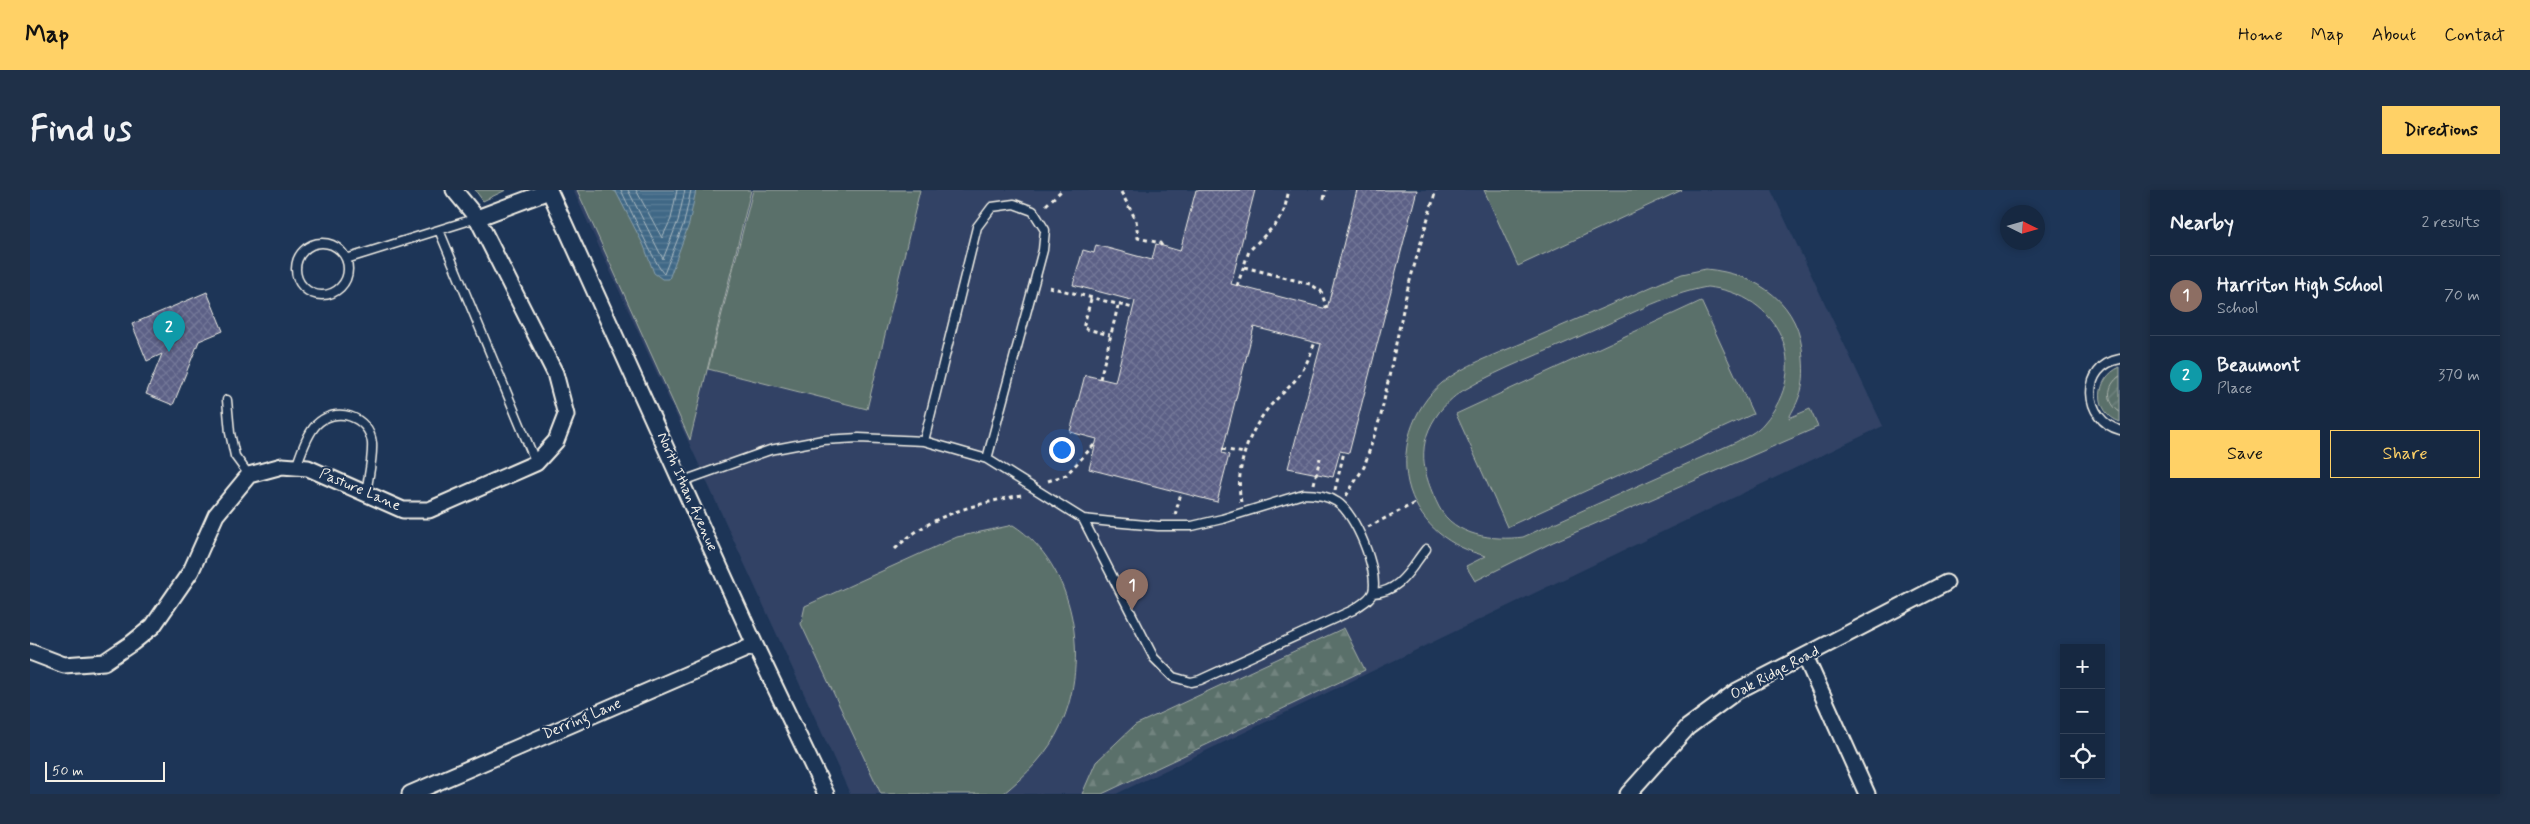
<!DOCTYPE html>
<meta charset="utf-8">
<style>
:root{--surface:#162841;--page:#1f3048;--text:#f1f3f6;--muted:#9ea6b1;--line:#35445a;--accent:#ffd166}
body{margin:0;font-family:Mynerve,sans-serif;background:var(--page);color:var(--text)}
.controls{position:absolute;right:15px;bottom:15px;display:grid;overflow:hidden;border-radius:0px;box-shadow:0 2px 8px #0003}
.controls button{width:45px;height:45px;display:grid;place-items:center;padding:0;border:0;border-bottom:1px solid var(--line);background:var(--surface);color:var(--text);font:25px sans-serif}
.compass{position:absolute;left:1970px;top:15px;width:45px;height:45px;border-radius:50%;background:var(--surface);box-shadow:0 2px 8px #0003;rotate:95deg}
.scale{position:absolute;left:15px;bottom:12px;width:120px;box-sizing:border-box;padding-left:5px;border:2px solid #f4f1e8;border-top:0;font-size:14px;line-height:18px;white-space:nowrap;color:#f4f1e8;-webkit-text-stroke:4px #1d3557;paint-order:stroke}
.you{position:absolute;left:1031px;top:259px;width:18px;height:18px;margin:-12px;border:4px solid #fff;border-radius:50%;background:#1a73e8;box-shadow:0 0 0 8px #1a73e833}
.badge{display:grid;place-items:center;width:32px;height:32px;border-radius:50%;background:var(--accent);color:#fff;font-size:16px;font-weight:700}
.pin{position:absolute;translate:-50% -41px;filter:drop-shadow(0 1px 2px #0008)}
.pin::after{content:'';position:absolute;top:26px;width:18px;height:15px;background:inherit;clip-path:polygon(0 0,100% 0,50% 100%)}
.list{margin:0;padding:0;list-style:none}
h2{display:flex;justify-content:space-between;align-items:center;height:65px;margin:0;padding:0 20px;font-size:21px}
h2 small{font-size:16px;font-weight:400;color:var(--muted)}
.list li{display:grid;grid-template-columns:32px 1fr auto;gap:15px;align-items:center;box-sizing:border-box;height:80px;padding:0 20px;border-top:1px solid var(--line)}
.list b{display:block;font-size:19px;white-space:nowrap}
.list p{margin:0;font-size:16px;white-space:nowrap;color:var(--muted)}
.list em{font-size:16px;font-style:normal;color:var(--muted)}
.actions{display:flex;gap:10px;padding:15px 20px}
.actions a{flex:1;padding:11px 0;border:1px solid var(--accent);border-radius:0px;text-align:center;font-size:18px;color:var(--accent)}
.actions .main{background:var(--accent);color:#111}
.icon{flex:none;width:28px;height:28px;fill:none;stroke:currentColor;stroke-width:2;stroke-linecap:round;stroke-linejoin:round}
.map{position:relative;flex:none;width:2090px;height:604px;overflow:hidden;border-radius:0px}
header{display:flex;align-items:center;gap:30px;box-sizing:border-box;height:70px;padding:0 25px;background:var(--accent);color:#111}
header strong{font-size:24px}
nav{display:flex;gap:28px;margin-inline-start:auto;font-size:18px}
.intro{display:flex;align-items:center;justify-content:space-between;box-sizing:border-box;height:120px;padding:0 30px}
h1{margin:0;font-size:35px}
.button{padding:12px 22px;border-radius:0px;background:var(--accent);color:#111;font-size:18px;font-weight:700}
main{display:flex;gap:30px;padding:0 30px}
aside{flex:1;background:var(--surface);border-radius:0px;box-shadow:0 2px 8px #0003}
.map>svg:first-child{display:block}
.built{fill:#304265}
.grass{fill:#5a6f6a;stroke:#a7b0a9;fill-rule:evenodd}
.forest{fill:url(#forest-firs);stroke:#a7b0a9}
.garden{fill:url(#garden-furrows);stroke:#a7b0a9}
.water{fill:url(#water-rules);stroke:#879fad}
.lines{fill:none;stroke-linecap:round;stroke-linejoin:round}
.shore{stroke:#acbac1;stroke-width:1}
.building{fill:url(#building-cross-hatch);stroke:#f4f1e8}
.lane-casing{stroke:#f4f1e8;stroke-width:11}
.street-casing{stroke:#f4f1e8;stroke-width:19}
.path{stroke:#f4f1e8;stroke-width:3;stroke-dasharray:4 4;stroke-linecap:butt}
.lane{stroke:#1d3557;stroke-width:8}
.street{stroke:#1d3557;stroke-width:15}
.labels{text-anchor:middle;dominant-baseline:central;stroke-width:4.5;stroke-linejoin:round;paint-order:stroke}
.street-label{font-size:15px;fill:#f4f1e8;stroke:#1d3557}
</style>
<header>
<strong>Map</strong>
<nav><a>Home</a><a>Map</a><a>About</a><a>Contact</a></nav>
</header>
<div class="intro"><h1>Find us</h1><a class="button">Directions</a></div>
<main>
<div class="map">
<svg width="2090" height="604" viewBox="0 0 2090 604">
<defs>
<pattern id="forest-firs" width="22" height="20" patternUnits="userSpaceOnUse" patternTransform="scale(1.25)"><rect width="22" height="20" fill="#5a6f6a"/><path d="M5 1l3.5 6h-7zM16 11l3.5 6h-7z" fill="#72847f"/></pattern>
<pattern id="garden-furrows" width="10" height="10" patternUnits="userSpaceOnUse" patternTransform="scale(1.25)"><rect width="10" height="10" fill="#5a6f6a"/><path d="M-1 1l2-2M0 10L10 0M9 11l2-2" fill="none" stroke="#72847f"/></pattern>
<pattern id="water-rules" width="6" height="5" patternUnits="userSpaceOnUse" patternTransform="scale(1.25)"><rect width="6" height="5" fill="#3f6886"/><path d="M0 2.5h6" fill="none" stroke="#5b7e97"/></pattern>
<pattern id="building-cross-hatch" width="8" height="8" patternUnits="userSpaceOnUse" patternTransform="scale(1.25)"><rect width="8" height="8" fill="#5b6086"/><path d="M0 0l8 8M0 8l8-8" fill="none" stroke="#737797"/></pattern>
</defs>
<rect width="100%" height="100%" fill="#1d3557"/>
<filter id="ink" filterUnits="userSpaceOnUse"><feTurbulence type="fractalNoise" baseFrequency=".02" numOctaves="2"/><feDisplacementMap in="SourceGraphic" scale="10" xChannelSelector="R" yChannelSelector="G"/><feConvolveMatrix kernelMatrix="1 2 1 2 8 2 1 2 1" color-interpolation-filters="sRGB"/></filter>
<g filter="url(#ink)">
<path class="built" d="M543,0h1198l112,236 -767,368h-266z"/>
<path class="grass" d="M547,0h174l-61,250z
M723,0h167l-53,219 -159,-40z
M1454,0h198l-164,76z
M1676,79c52,5 95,34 97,90 1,13 1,26 -4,38 -2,7 -7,14 -10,21l21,-9 8,18 -265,115 -78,39 -9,-15 20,-10c-36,-9 -64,-30 -76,-66 -12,-38 2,-82 32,-107 22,-18 52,-28 78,-39 49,-21 98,-43 147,-64l15,-6zM1677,97c73,7 106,80 57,136 -7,9 -19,14 -28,19l-213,95c-29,4 -69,-1 -84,-30 -17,-34 -24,-63 1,-96 8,-9 16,-17 26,-22 37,-22 78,-36 117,-54 40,-17 81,-40 124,-48z
M1671,111l52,113 -246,113 -51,-113z
M2090,177v9l-3,2v32l3,2v10c-27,-10 -25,-44 0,-55z
M983,335c63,40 77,136 48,200 -13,29 -34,49 -58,69h-122l-80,-170 4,-18 152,-69z"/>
<path class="forest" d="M445,0h31l-23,11z
M1314,438l21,42 -263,124h-20l14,-32 39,-37z"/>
<path class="garden" d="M2090,186v36c-14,-9 -14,-27 0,-36z"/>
<path class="water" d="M582,0h84l-7,34 -20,55h-7l-8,-6 -10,-27 -28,-54z"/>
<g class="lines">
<path class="shore" d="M591,0c6,12 37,80 43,84l20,-51 7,-33
M598,0l35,69 15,-38 7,-31
M606,0l26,48 9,-19 6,-29"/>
</g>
<path class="building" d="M1166,0h59l-24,94 96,25 30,-119h60l-68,263 -9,-2 -7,26 -45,-9 33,-124 -67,-17 -32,126 7,2 -12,47 -128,-33 8,-30 -27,-7 15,-57 30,7 20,-81 -62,-16 10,-35 11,3 2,-8 56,15 4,-16 24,7z
M177,102l16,39 -24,10 -26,64 -27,-11 16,-40 -15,7 -15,-37z"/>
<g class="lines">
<defs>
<path id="lane" d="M409,40l97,233
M266 79a26 26 0 1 1 52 0a26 26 0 1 1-52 0Z
M316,69l131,-41
M2090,169c-40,7 -37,61 0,71
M197,210l3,33 5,23 14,19
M957,269l96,60 29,3 46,4h34l30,-7 81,-25c11,0 25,2 34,8 18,11 42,69 36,90 -3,8 -13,13 -20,18l-153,70 -9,2 -18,-5 -19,-19 -71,-139
M266,277c5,-13 10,-31 20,-42 19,-20 53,-9 56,18 1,16 -4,35 -6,51
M653,291l87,-31 53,-10 36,-2 65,3 63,18 56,-209 2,-20 -12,-19 -19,-7 -22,3 -15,20 -53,214
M1343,403c27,-1 37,-24 53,-44"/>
<path id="street" d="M519,0l206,455 71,149
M447,28l72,-27
M0,462l34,13 40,-3 28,-19 21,-17 38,-55 25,-56 33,-40 33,-9 26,2 95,42h26l107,-47 20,-22 10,-26 -11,-42 -78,-155 -23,-28
M1775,466l62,138
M380,604l345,-149
M1598,604l60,-67 49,-36 209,-108"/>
</defs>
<use href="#lane" class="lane-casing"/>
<use href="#street" class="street-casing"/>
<path class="path" d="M1091,2l15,28 2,18 22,5 2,3
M1294,9l2,-9
M1016,15l16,-15
M1214,77l66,17 11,7 6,18
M1207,96l12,-35 27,-27 8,-13 5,-21
M1019,97l84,21
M1061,109l-8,29 27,7
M1070,189l18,-73
M1192,259l22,4
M1018,291l18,-6 29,-31
M1284,294l6,-26
M1305,300l9,-38
M1316,306l18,-29 17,-52 26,-124 29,-101
M1211,312c-6,-31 6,-66 25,-91 10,-13 24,-23 34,-37 7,-10 11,-21 15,-32
M1145,325l6,-22
M1338,337l47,-24
M865,359c36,-35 78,-44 126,-54"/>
<use href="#lane" class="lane"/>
<use href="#street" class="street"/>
</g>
</g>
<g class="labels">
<g class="street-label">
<text transform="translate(330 300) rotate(23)">Pasture Lane</text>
<text transform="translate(657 302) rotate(66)">North Ithan Avenue</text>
<text transform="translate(1745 483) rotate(-28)">Oak Ridge Road</text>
<text transform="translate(552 529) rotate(-23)">Derring Lane</text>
</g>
</g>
</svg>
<div class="controls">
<button>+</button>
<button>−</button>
<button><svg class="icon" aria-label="locate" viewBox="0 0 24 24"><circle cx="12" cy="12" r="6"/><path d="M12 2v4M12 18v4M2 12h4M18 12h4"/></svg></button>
</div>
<svg class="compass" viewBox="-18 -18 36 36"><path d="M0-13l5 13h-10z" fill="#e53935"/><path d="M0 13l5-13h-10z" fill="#9ea6b1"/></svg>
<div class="scale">50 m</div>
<div class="you"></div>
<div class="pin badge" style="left:1102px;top:420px;background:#8d6e63">1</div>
<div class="pin badge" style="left:139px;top:162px;background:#0f9aa8">2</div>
</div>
<aside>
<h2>Nearby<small>2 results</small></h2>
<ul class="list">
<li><span class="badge" style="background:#8d6e63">1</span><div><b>Harriton High School</b><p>School</p></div><em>70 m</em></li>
<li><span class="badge" style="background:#0f9aa8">2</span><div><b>Beaumont</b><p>Place</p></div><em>370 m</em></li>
</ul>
<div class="actions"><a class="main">Save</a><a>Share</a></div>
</aside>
</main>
